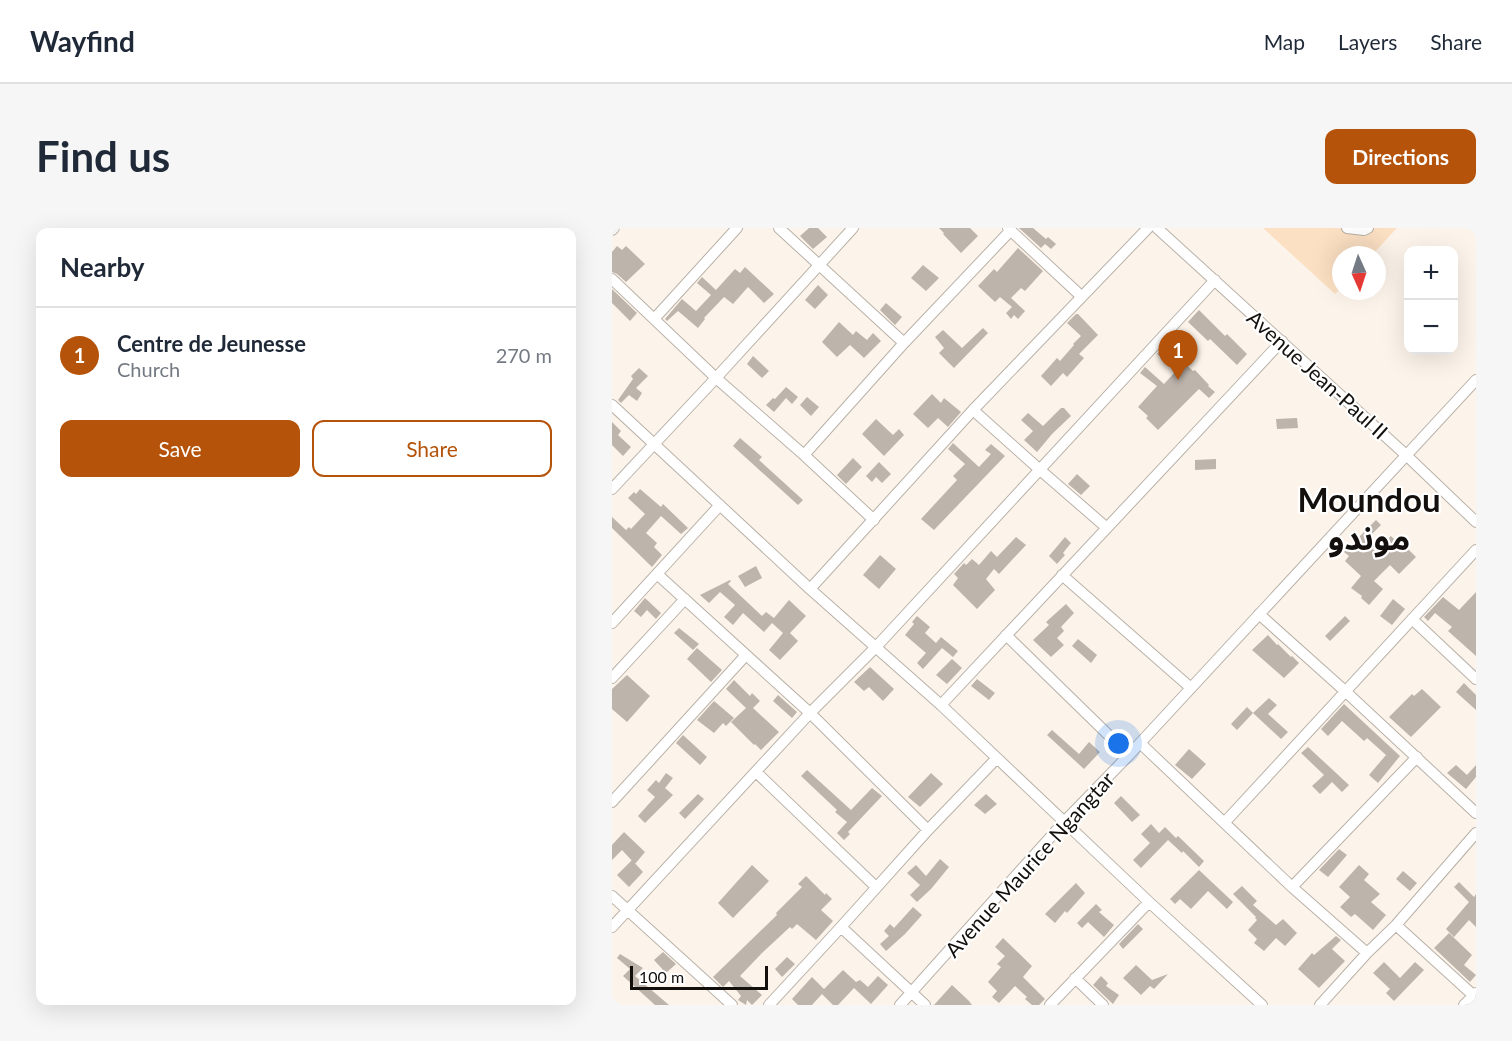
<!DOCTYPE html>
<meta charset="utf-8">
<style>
:root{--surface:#fff;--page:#f6f6f7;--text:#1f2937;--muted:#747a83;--line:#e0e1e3;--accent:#b45309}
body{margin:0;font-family:Lato,"Noto Sans Arabic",sans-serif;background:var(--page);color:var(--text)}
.controls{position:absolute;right:18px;top:18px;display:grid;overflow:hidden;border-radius:12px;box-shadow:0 6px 24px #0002}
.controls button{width:54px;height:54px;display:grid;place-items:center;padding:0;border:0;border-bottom:2px solid var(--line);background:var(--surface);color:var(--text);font:30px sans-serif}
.compass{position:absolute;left:720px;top:18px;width:54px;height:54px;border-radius:50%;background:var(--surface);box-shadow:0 6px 24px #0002;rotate:177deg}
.scale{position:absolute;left:18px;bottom:15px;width:138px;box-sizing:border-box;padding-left:6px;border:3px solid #120f0c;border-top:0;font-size:16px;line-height:21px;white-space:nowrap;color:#120f0c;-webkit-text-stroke:4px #fff;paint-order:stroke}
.you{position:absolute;left:507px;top:516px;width:21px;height:21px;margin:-15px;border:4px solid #fff;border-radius:50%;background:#1a73e8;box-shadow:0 0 0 9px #1a73e833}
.badge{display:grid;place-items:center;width:39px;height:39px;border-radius:50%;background:var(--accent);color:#fff;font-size:20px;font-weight:700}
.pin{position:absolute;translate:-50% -50px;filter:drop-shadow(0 2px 3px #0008)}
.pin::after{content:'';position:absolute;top:32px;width:21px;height:18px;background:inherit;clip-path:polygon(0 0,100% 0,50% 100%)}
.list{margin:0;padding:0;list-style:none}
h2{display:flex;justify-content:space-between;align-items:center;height:78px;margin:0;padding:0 24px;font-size:26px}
h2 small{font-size:20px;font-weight:400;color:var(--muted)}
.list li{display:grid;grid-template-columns:39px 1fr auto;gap:18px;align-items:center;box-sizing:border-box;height:96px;padding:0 24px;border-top:2px solid var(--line)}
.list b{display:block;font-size:22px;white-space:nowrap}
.list p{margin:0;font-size:20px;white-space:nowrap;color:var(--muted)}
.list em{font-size:20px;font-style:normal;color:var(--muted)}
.actions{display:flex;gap:12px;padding:18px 24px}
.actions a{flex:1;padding:14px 0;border:2px solid var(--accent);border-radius:12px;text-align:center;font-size:21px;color:var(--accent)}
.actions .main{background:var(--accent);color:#fff}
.map{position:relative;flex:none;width:864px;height:777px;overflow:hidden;border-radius:12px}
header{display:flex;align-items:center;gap:36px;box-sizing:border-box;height:84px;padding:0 30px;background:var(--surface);border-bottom:2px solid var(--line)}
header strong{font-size:28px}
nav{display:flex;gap:33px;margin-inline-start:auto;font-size:21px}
.intro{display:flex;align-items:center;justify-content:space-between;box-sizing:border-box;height:144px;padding:0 36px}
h1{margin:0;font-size:42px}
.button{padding:15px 27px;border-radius:12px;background:var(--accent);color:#fff;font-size:21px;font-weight:700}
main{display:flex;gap:36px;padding:0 36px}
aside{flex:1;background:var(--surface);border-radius:12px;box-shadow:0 6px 24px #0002}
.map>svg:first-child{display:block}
.grass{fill:#fce0c3}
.building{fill:#bdb4ac}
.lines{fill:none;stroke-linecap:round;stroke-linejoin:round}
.minor-casing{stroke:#b9b1a8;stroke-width:12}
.minor{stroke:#fff;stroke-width:10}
.labels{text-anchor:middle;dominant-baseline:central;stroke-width:4.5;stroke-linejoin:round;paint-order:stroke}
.street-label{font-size:21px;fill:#120f0c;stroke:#fff}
.town-label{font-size:33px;font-weight:bold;fill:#120f0c;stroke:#fff}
</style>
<header>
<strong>Wayfind</strong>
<nav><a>Map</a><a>Layers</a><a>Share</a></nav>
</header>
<div class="intro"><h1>Find us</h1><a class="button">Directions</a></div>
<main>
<aside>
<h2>Nearby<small></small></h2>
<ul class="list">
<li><span class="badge">1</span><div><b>Centre de Jeunesse</b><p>Church</p></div><em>270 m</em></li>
</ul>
<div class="actions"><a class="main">Save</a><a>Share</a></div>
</aside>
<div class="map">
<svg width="864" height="777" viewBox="0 0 864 777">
<rect width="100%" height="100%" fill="#fcf4ea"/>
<path class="grass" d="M651,0h134l-25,27h-31v33l-6,6z"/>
<path class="building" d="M197,0h9l9,9 -14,12 -13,-13z
M327,0h31l8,8 -17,17 -18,-19 1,-1z
M407,0h14l13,11 2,-2 8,7 -5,5 -6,-5 -4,4z
M5,18l5,4 4,-4 19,18 -19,18 -9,-8 -5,-2v-20z
M406,20l25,23 -18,20 -4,-3 -10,10 14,13 -7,8 -4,-4 -3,4 -5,-6 6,-6 -12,-10 -5,5 -17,-16 16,-17 3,3z
M311,37l16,13 -13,13 -15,-13z
M133,39l29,27 -10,9 -16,-16 -15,17 -9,-7 -20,21 1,1 -7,9 -20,-17 -11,10 -2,-2 17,-20 14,12 15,-16 -14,-12 5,-6 14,13 19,-21 5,4z
M206,57l10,10 -13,14 -10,-9z
M0,61l25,24 -7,8 -18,-18z
M274,75l16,14 -7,8 -15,-15z
M587,82l26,26 2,-2 20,20 -10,11 -27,-26 -2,2 -20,-19z
M464,86h2l20,21 -19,19 5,4 -17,19 -4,-4 -12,13 -10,-10 16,-18 3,3 14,-16 -1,-1 8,-8 -14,-13z
M227,94l14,13 3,-4 11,9 6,-7 8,8 -17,17 -14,-13 -13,12 -15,-15z
M371,100l5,5 -34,35 -15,-15 5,-5 -9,-11 8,-7 19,18z
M553,117l28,26 2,-1 14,15 -1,1 7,6 -6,6 -10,-9 -41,41 -12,-12 2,-2 -10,-9 19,-21 -17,-13 5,-6 19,17 12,-13 -19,-17z
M141,128l16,15 -7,7 -15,-14z
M27,140l9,8 -12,12 6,5 -5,8 -8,-6 -8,8 -3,-3 15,-21 -2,-3z
M174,159l12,10 -6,7 -6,-6 -12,14 -8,-7 7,-7 2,1z
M320,166l9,9 3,-5 17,14 -13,15 -10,-9 -10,10 -15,-14z
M195,169l12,10 -8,9 -11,-11z
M449,180h3l7,8 -19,18 -15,18 -13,-12 9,-9 -12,-11 7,-7 15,13z
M685,190l1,10 -21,1 -1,-10z
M264,191l17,16 6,-6 5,6 -20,21 -22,-22z
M0,194l9,9 -3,4 13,12 -8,9 -11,-11z
M128,210l22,19 -3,3 44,40 -5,5 -65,-59z
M341,215l26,24 12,-13 -6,-4 6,-6 14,12 -71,74 -13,-11 36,-39 -4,-4 12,-12 -17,-15z
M241,230l9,9 -16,17 -9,-9z
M604,231v10l-21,1v-10z
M267,234l12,12 -9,9 -6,-6 -4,5 -6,-6z
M465,246l13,12 -9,9 -13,-11z
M28,261l21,18 2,-3 25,24 -7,6 -20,-18 -15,17 11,10 -3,4 8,8 -10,12 -40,-39v-11l14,13 3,-3 2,2 14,-15 -17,-16 6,-6 2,2z
M764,292l5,5 -16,16 10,10 16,-15 15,15 2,-2 8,8 -17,17 -9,-9 -16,16 9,8 -14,16 -8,-7 1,-2 -11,-8 10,-12 -16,-15 4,-5 -5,-4z
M404,309l10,8 -27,29 -5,-5 -8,10 9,11 -18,19 -24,-24 5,-7 -4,-4 10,-11 2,2 6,-6 7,6 12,-14 6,6z
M453,309l6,6 -8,10 2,2 -8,9 -8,-8z
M268,327l16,14 -17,20 -16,-14z
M144,338l6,12 -17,9 -7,-11z
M118,352l1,1 -3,3 34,32 4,-4 8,6 15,-18 17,16 -16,17 8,8 -18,19 -11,-10 14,-17 -11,-10 -8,9 -21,-19 -10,12 -9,-8 11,-12 -15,-13 -11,11 -9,-8z
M864,364v64l-28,-25 4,-4 -17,-14 -7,8 -4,-4 19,-20 16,13z
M33,370l16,15 -5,6 -9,-9 -6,7 -7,-6z
M781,371l12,10 -13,16 -12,-9z
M454,376l8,9 -13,14 3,4 -7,7 7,7 -13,12 -18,-17 16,-15 -3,-3z
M305,388l13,11 -5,6 11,10 5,-6 17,14 -5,6 -11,-9 -19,21 -6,-6 9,-10 -21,-18 9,-11 -2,-2z
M733,388l5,5 -20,20 -5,-5z
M67,400l20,16 -6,6 -19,-17z
M656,407l9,10 1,-1 13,13 1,-1 7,7 -15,15 -32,-28z
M466,411l19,16 -6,8 -19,-17z
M85,420l25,22 -11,12 -24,-23z
M340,431l10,9 -15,16 -11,-9z
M258,439l24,22 -11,12 -14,-14 -5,4 -10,-9z
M15,447l23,21 -23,26 -15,-13v-20z
M365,451l18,14 -6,7 -18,-14z
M122,452l16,16 2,-3 8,8 -7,7 26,24 -18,18 -6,-6 -1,1 -23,-23 15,-14 -20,-19z
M852,455l12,12v15l-20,-18z
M810,461l19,18 -30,30 -22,-20 23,-23 2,2z
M166,467l19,17 -5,6 -19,-17z
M657,470l8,7 -9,9 20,18 -7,7 -28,-26z
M102,473l20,17 -8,8 -3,-3 -9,10 -17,-13z
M732,476l56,52 -22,27 -9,-8 17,-20 -19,-17 -3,3 -22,-20 -14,15 -7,-7z
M635,479l6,6 -16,17 -6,-6z
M440,502l27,24 10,-12 11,10 -16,17 -37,-34z
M71,507l24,22 -7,8 -24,-22z
M696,519l41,38 -7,7 -10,-10 -12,12 -8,-8 12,-11 -23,-22z
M577,521l17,15 -14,15 -17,-14z
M844,537l11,10 9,-10v12l-10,12 -19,-16z
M195,542l44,40 21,-22 10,8 -34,36 2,2 -6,6 -7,-7 10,-11 -12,-10 2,-2 -36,-34z
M54,545l7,5 -8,10 8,7 -28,28 -7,-7 17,-19 -8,-7 9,-10 3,3z
M319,545l12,11 -23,23 -12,-10z
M86,566l6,5 -19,20 -6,-6z
M374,566l11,10 -12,10 -11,-9z
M509,568l19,19 -8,7 -18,-19z
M539,596l8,9 6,-6 11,11 2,-2 26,25 -5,6 -16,-16 -1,2 -14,-13 -27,28 -8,-8 17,-17 -9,-9z
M12,604l21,20 -10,12 -13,-14 -10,10v-15z
M727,621l8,6 -19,22 -9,-7z
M328,631l9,8 -18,22 -14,13 -7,-7 10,-10 -13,-12 9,-8 10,11z
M20,632l11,12 -14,15 -12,-12z
M140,637l17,16 -36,37 -15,-15z
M747,637l10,9 -5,6 16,14 -9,8 15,13 -13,15 -18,-16 -4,3 -11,-10 10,-10 -11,-10z
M587,642l34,32 -6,7 -19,-18 -17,18 -11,-10 -5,5 -5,-5z
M791,643l14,12 -7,8 -14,-12z
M194,648l19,19 1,-2 6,6 -11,11 12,11 -17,19 -19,-16 -5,5 -2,-2 -28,26 -22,23 22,19 -10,10 -5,-5 -1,5 -8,-5 3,-4 -12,-15 -6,6 -10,-10 64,-62 -1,-2 26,-26 -4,-3z
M847,654l15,15 2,-3v33l-7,-7 -15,17 -8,-8 23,-27 -15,-15z
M464,655l9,10 -18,20 -2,-2 -10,12 -10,-9z
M630,658l15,15 -4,4 23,20 7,-6 14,14 -12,13 -9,-8 -12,13 -10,-8 3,-4 -9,-9 9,-10 -2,-2 1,-1 -23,-23z
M484,676l6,6 -3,2 15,13 -10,12 -16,-15 -6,6 -5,-5z
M301,679l9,8 -17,19 -19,17 -6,-7 9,-8 -5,-5 6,-7 4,4z
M526,696l5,5 -20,20 -4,-5z
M837,705l23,22 -8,10 12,10 -6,7 -36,-34z
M724,708l5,4 -9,9 13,12 -26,27 -21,-19 14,-16 2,2z
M391,710l29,28 -9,11 22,22 -6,6h-7l-7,-6 2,-2 -12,-11 -16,17 -7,-6 5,-6 -9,-9 13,-15 -4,-3 8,-8 -10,-9z
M51,724l13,12 -10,9 -12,-13z
M8,726l23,14 -8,8 34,29h-14l-32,-29 7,-7 -13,-11z
M175,729l8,7 -13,13 -7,-8z
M772,734l16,16 15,-16 9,8 -30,31 -8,-8 4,-4 -17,-16z
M524,737l16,15 16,-6 -14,15 -4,-3 -9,9 -18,-17z
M231,742l13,12 4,-2 8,7 10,-11 10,9 -17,19 -17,-16 -16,17h-5l-11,-11 -10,11h-14l-6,-6 20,-22 12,12z
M489,748l7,7 -2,3 13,9 -6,9 -20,-19z
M340,757l17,16 3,4h-38z"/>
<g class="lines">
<defs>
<path id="minor" d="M167,0l125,115
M396,0l73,68
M545,0l249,227 70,67
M735,0l17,2 4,-2
M0,2l2,-2
M0,51l104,99 88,77 70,65
M43,90l82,-90
M0,177l198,184 131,116 208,197 113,103
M361,182l66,59 68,59
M192,227l100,-112 107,-113
M0,261l104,-111 137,-150
M45,346l153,139 118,117
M450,347l129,113
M198,361l163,-179 175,-182
M647,386l86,77 131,122
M800,391l64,60
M0,395l108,-118
M394,407l123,120
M0,450l73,-79
M329,477l341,-364
M528,515l152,144 75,66
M144,544l120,115
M0,574l134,-147
M613,594l251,-272
M680,659l125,-130
M0,668l120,109
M784,697l77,70
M0,699l198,-214 66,-66 339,-367
M229,699l84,78
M463,750l28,27
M157,777l72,-78 87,-97 69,-72
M288,777l164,-183 65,-67 347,-375
M438,777l99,-103
M708,777l47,-52 29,-28 80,-92
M852,777l12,-12"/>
</defs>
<use href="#minor" class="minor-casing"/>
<use href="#minor" class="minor"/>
</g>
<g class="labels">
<g class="street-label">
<text transform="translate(706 146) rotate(42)">Avenue Jean-Paul II</text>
<text transform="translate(417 636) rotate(-48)">Avenue Maurice Ngangtar</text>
</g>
<g class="town-label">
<text x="757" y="271">Moundou<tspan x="757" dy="38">موندو</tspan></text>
</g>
</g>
</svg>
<div class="controls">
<button>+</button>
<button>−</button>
</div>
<svg class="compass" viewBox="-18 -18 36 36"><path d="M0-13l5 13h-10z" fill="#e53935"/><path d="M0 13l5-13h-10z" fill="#747a83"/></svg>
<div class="scale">100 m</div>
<div class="you"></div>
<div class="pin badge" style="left:566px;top:152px">1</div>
</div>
</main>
